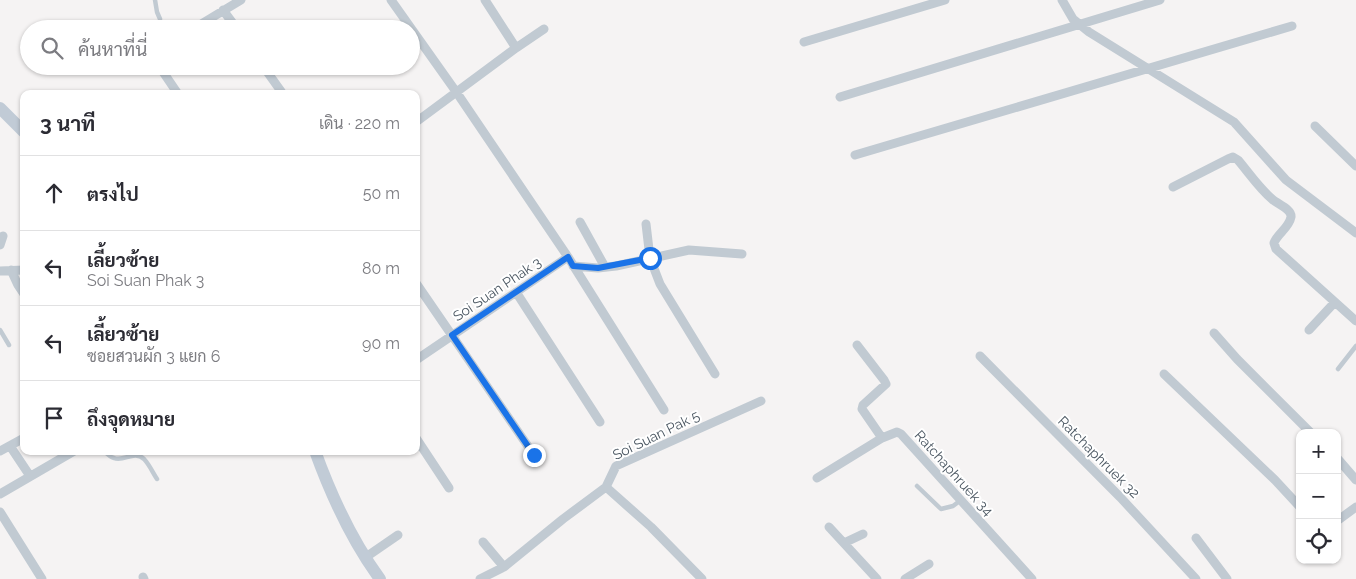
<!DOCTYPE html>
<html lang="th">
<meta charset="utf-8">
<style>
:root{--surface:#fff;--page:#f7f7f7;--text:#2b2b33;--muted:#7c7c81;--line:#e1e1e2}
body{margin:0;font-family:Raleway,Sarabun,sans-serif;background:var(--page);color:var(--text)}
.controls{position:absolute;right:15px;bottom:15px;display:grid;overflow:hidden;border-radius:10px;box-shadow:0 1px 4px #0004}
.controls button{width:45px;height:45px;display:grid;place-items:center;padding:0;border:0;border-bottom:1px solid var(--line);background:var(--surface);color:var(--text);font:25px sans-serif}
.stop{position:absolute;width:15px;height:15px;margin:-11px;border:4px solid #1a73e8;border-radius:50%;background:#fff}
.stop.end{background:#1a73e8;border-color:#fff;box-shadow:0 1px 5px #0008}
.list{margin:0;padding:0;list-style:none}
h2{display:flex;justify-content:space-between;align-items:center;height:65px;margin:0;padding:0 20px;font-size:21px}
h2 small{font-size:16px;font-weight:400;color:var(--muted)}
.list li{display:grid;grid-template-columns:32px 1fr auto;gap:15px;align-items:center;box-sizing:border-box;height:75px;padding:0 20px;border-top:1px solid var(--line)}
.list b{display:block;font-size:19px;white-space:nowrap}
.list p{margin:0;font-size:16px;white-space:nowrap;color:var(--muted)}
.list em{font-size:16px;font-style:normal;color:var(--muted)}
.icon{flex:none;width:28px;height:28px;fill:none;stroke:currentColor;stroke-width:2;stroke-linecap:round;stroke-linejoin:round}
.map{position:relative;flex:none;width:1356px;height:579px;overflow:hidden}
.search{position:absolute;background:var(--surface);box-shadow:0 1px 4px #0004;left:20px;top:20px;width:400px;height:55px;display:flex;align-items:center;gap:12px;box-sizing:border-box;padding:0 18px;border-radius:28px;color:var(--muted);font-size:19px}
.panel{position:absolute;background:var(--surface);box-shadow:0 1px 4px #0004;left:20px;top:90px;width:400px;height:365px;border-radius:10px}
.map>svg:first-child{display:block}
.lines{fill:none;stroke-linecap:round;stroke-linejoin:round}
.lane{stroke:#c1cad2;stroke-width:4.5}
.street{stroke:#c1cad2;stroke-width:9}
.secondary{stroke:#c1cbd6;stroke-width:12}
.route{stroke:#1a73e8;stroke-width:6}
.labels{text-anchor:middle;dominant-baseline:central;stroke-width:4;stroke-linejoin:round;paint-order:stroke}
.street-label{font-size:14px;fill:#4a5661;stroke:#fff}
</style>
<div class="map">
<svg width="1356" height="579" viewBox="0 0 1356 579">
<rect width="100%" height="100%" fill="#f5f3f3"/>
<g class="lines">
<path class="lane" d="M155,0l2,12 3,7
M0,330l9,15
M1338,369l18,-23
M104,451c3,3 6,6 10,7 10,4 20,-8 30,1 5,5 9,14 13,20
M917,486l24,23 12,-3 8,-6"/>
<path class="street" d="M391,0l66,93 111,164 96,153
M485,0l31,48
M1062,0l11,19 16,13 145,90 52,58 70,53
M223,10l14,19
M193,29l48,-29
M804,42l141,-42
M159,66l19,28
M263,66l20,28
M840,97l320,-97
M416,122l100,-74 28,-19
M1315,126l41,40
M855,155l437,-129
M1173,187l55,-28 5,-2 5,3c11,13 21,28 34,39 5,5 20,10 19,18 -2,11 -14,17 -17,26l2,6 80,72
M580,222l25,45
M646,224l4,34 10,26 55,90
M0,245l3,-9
M573,266l25,2 18,-2 73,-16 53,4
M11,270l7,15 6,9
M0,271l24,-1
M416,283l118,172
M516,292l84,130
M1309,330l26,-28
M1214,333l23,26 74,74
M857,345l27,35 2,4 -23,21 -1,4 20,29
M980,356l140,141 76,82
M416,360l152,-103
M1164,374l111,106 25,27
M416,438l33,50
M10,446l20,30
M0,451l24,-13
M1337,458l19,22
M817,478l65,-40 15,-6 4,2 131,145
M606,487l45,40 51,52
M0,494l74,-43
M0,512l42,67
M1337,521l19,-14
M829,527l48,52
M1196,538l31,41
M483,542l21,25
M844,543l19,-9
M366,557l32,-22
M143,577l1,2
M480,579l24,-12 59,-48 43,-32 10,-21 145,-65
M905,579l24,-15"/>
<path class="secondary" d="M0,108l24,24
M315,451c16,44 37,90 65,128"/>
</g>
<g class="lines">
<path class="route" d="M534,455l-82,-120 116,-78 5,9 25,2 52,-10"/>
</g>
<g class="labels">
<g class="street-label">
<text transform="translate(497 289) rotate(-34)">Soi Suan Phak 3</text>
<text transform="translate(656 435) rotate(-26)">Soi Suan Pak 5</text>
<text transform="translate(1099 457) rotate(45)">Ratchaphruek 32</text>
<text transform="translate(954 473) rotate(48)">Ratchaphruek 34</text>
</g>
</g>
</svg>
<div class="controls">
<button>+</button>
<button>−</button>
<button><svg class="icon" aria-label="locate" viewBox="0 0 24 24"><circle cx="12" cy="12" r="6"/><path d="M12 2v4M12 18v4M2 12h4M18 12h4"/></svg></button>
</div>
<div class="stop" style="left:650px;top:258px"></div>
<div class="stop end" style="left:534px;top:455px"></div>
<div class="search"><svg class="icon" aria-label="search" viewBox="0 0 24 24"><circle cx="10" cy="10" r="6"/><path d="M15 15l6 6"/></svg>ค้นหาที่นี่</div>
<section class="panel">
<h2>3 นาที<small>เดิน · 220 m</small></h2>
<ul class="list">
<li><svg class="icon" aria-label="ahead" viewBox="0 0 24 24"><path d="M12 20V5M6 11l6-6 6 6"/></svg><div><b>ตรงไป</b></div><em>50 m</em></li>
<li><svg class="icon" aria-label="left" viewBox="0 0 24 24"><path d="M17 20v-9H6M10 6l-5 5 5 5"/></svg><div><b>เลี้ยวซ้าย</b><p>Soi Suan Phak 3</p></div><em>80 m</em></li>
<li><svg class="icon" aria-label="left" viewBox="0 0 24 24"><path d="M17 20v-9H6M10 6l-5 5 5 5"/></svg><div><b>เลี้ยวซ้าย</b><p>ซอยสวนผัก 3 แยก 6</p></div><em>90 m</em></li>
<li><svg class="icon" aria-label="arrive" viewBox="0 0 24 24"><path d="M6 21V4h12l-3 4 3 4H6"/></svg><div><b>ถึงจุดหมาย</b></div></li>
</ul>
</section>
</div>
